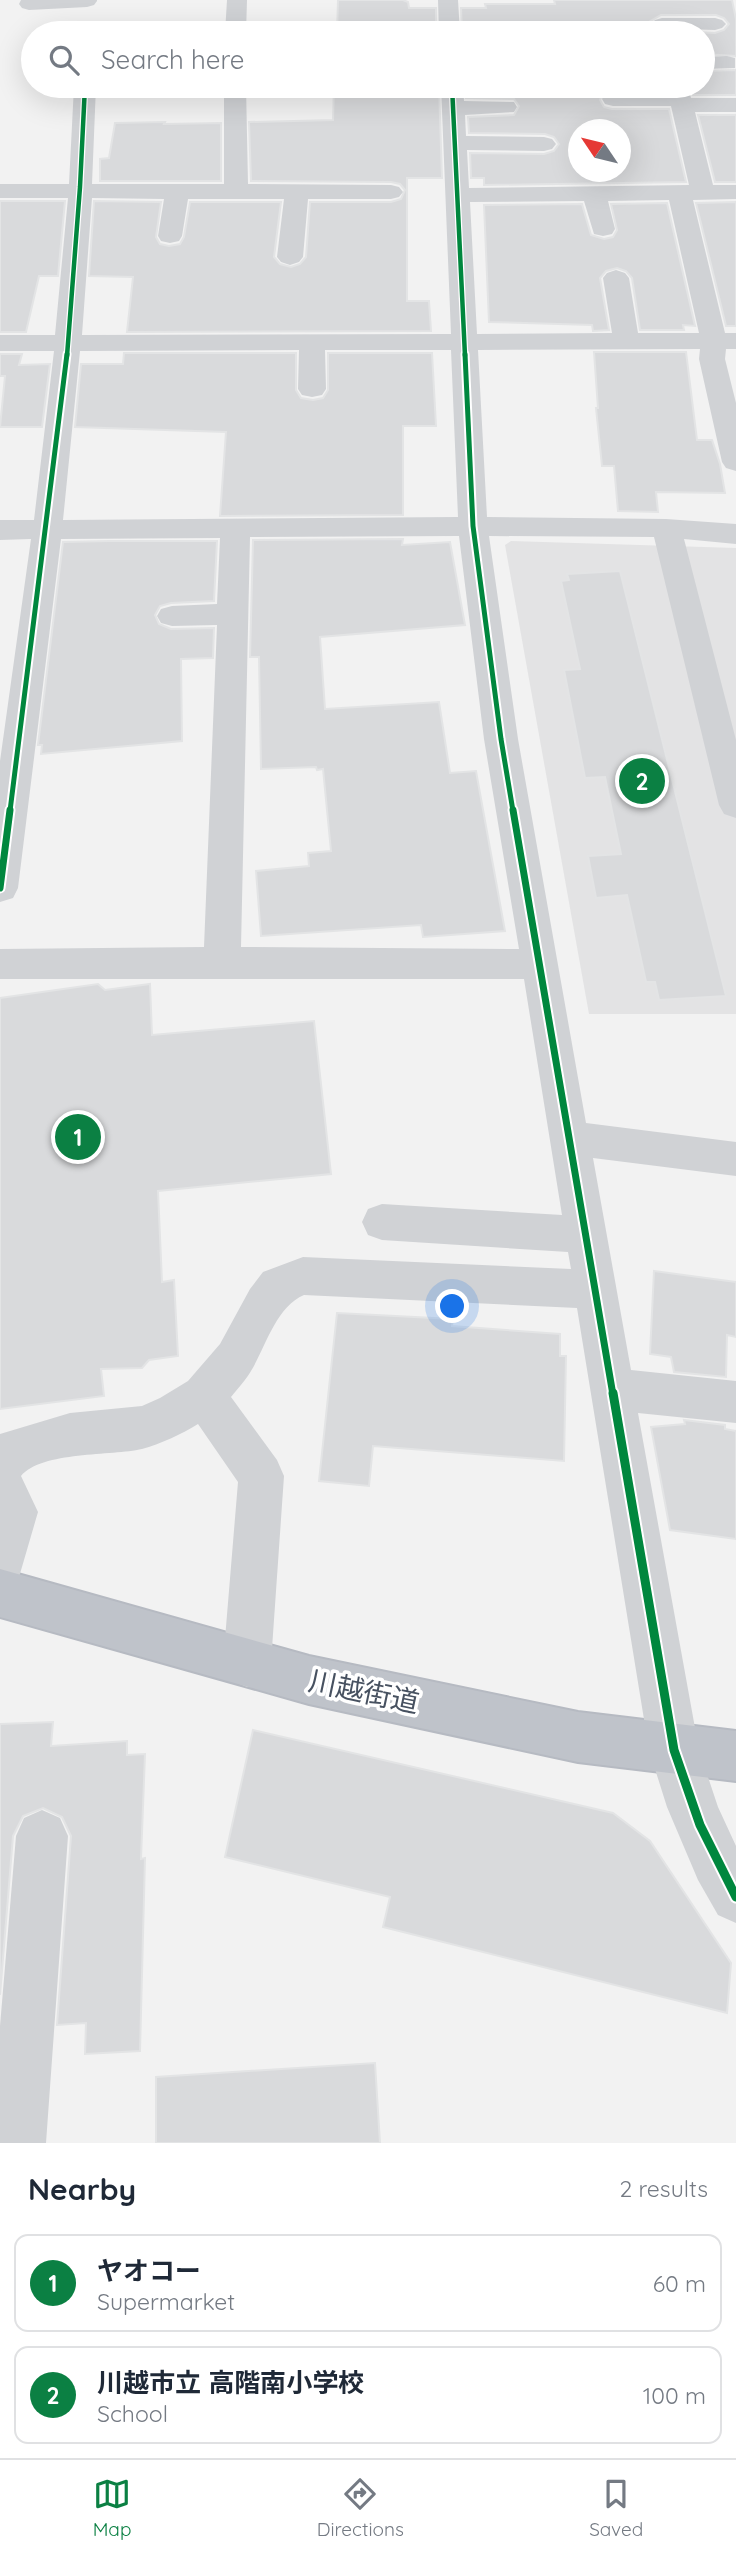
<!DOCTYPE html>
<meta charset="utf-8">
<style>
:root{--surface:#fff;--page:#f6f6f7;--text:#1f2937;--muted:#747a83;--line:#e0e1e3;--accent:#0b8043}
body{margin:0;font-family:Quicksand,"Noto Sans JP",sans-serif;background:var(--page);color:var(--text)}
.compass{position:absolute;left:568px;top:119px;width:63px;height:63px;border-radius:50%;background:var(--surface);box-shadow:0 7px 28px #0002;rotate:305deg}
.you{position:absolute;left:453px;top:1307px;width:24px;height:24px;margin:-18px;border:5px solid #fff;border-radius:50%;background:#1a73e8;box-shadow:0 0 0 10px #1a73e833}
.badge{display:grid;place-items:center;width:46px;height:46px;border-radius:50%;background:var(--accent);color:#fff;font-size:23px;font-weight:700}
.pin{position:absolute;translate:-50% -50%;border:4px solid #fff;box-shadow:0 2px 7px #0006}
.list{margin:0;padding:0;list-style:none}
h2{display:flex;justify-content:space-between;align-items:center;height:91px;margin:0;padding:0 28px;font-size:30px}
h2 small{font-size:23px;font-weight:400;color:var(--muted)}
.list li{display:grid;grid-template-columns:46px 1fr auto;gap:21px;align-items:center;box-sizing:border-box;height:98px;margin:0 14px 14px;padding:0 14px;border:2px solid var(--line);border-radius:14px}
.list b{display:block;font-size:26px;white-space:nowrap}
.list p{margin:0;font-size:23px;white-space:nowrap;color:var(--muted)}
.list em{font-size:23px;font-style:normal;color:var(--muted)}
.icon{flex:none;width:38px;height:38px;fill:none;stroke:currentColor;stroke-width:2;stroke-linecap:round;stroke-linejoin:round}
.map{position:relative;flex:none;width:736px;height:2143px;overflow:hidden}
.search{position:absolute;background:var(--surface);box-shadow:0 7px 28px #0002;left:21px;right:21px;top:21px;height:77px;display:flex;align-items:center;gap:18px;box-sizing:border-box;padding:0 24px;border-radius:38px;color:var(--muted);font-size:26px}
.sheet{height:315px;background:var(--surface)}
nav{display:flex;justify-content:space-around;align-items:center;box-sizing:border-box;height:98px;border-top:2px solid var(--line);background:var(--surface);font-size:19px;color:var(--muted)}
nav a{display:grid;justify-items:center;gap:4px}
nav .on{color:var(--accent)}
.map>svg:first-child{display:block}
.education{fill:#e3e3e4}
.building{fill:#d9dadc;stroke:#e3e4e5;stroke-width:2;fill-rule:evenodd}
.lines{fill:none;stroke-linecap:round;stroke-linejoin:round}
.highway-casing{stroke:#b6bac2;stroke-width:4}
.minor{fill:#d0d2d5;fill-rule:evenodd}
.highway{fill:#bfc3ca;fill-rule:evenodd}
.cycleway-far3-casing{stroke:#fff;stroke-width:7}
.cycleway-far2-casing{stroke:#fff;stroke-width:9}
.cycleway-far1-casing{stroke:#fff;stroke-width:11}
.cycleway-casing{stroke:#fff;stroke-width:13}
.cycleway-far3{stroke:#00873e;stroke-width:4.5}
.cycleway-far2{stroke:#00873e;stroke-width:5}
.cycleway-far1{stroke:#00873e;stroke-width:7}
.cycleway{stroke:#00873e;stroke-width:9}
.labels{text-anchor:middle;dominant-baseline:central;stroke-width:7;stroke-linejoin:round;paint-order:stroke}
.near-street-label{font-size:28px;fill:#475160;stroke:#fff}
</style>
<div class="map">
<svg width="736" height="2143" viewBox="0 0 736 2143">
<rect width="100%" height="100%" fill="#f2f2f2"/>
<path class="education" d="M511,541l225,7v466h-147l-84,-469z"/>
<path class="building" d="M338,0h65l5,2 1,6h27v25h-99z
M554,0h178l4,19v37l-33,-2v-21h-241l-1,-25h25l-1,-4h70zM661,15h55l8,3 5,6 -5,6 -9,3 -62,-3 -4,-8z
M736,70v25h-43l-2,-9h12v-15z
M334,86h105l3,92h-35v123h22l2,30 -304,1 6,-55 -44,-1 5,-75 67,1 -5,35 4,7 9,2 11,-2 4,-7 6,-35h91l-7,55 6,7 11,3 9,-3 6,-7 4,-55h81l10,-3 4,-9 -5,-6 -9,-2 -140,-1 -2,-59 84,-2z
M466,86h198v3h-52l-9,4 -3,7 4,7 8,2h57l17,73 -202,3v-7h-13l-1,-25 74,1 10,-3 5,-7 -5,-7 -9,-3 -76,-1 -1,-16 46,-2 5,-9 -5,-7 -48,-1zM578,130h42v42h-42z
M698,115h38v67h-21z
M165,122l-1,2 57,-1v58h-121v-22l9,-1 6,-35z
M0,201h65l-7,75h-19l-13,56h-26z
M736,202v124h-10l-30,-123z
M667,203l28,123 -12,-1 1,5h-44l-8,-52 -6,-7 -9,-3 -11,3 -6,7 9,52 -16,1 -1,-6 -103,-3 -5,-117 98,-1 9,31 13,4 9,-2 4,-7 -6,-26z
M594,352h92l11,88h15l8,24 5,29 -69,-1 2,20 -40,-1 -4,-45h-12l-6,-58h2z
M124,353h172v37l5,8 12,2 10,-2 5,-8v-37h104l4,73h-33v89l-183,1 6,-84 -151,-5 6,-63h42z
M0,354h22l-3,11 31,-1 -8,63h-42l5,-51h-5z
M403,539l-1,6 48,-3 15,83 -145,12 5,72 114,-7 11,71 26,-2 29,160 -82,6 -2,-12 -160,11 -5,-65 53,-5 -1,-13 23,-2 -8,-82 -6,1 -1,-3 -55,2 -2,-112h-9l3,-117z
M109,541h108l-3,60 -43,2 -11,3 -5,9 4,9 12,5 43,-1 -1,30 -32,1 1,82 -141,13 1,-9h-4l25,-203z
M620,571l106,425 -67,4 -4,-18h-9l-19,-87 -31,3 -8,-42 33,-2 -16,-77 -20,1 -21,-108 16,-1 -19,-88 8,-1 -2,-6z
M98,984l7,6 45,-6 2,51 162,-14 17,153 -173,17 4,91 12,-2 4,76 -29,4 -7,8 -41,1 3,27 -104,13v-411z
M654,1271l82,11v55l-9,-2 -1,42 -52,-5 -3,-15 -21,-3z
M337,1313l116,6 -1,7 108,8v22h6l-2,105 -191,-15 -4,40 -50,-5z
M684,1420l41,5v4l11,2v108l-66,-9 -19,-103 34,-3z
M53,1722l-2,24 76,-5v14l18,-1 -4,105 4,-1 -5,193 -55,3 1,-31 -29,2 14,-189 -9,-19 -19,-9 -20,8 -10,20 -13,159v-271z
M253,1730l360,83 37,28 81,122 -4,50 -344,-86 7,-30 -165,-40z
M375,2063l5,80h-224v-66z"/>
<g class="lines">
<defs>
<path id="highway" d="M0,1569l309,87 269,56 158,19v50l-158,-19 -269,-58 -309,-87z"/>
</defs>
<use href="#highway" class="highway-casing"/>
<path class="minor" d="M21,0h76v1l-3,4 -7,2 -58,3 -7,-2 -3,-4z
M227,0h20l-1,33h-21z
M438,0h20l2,33h-21z
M662,18h53l7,2 4,4 -4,4 -7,2 -60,-2 -4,-4 4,-4z
M727,56l8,2v10l-32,1v-12z
M74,86h22l-4,98h132v-98h22l2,98 143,1 8,2 4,5 -4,5 -8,2h-83l-5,58 -4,5 -9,3 -9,-3 -4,-5 7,-58h-96l-6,37 -3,5 -9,2 -9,-2 -3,-5 6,-37 -72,-1 -10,137 369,-1 -10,-248h22l1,15 50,1 3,5 -3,5 -49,3 1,21 78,1 8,2 4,5 -4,5 -8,2 -77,-1 2,38 220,-3 -18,-79h-58l-8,-2 -3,-5 3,-5 8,-2h54l-1,-6h22l3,12h45v14h-41l18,73h23v14l-43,1 32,133h11v16h-10l-1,10 11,44v68l-10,-3 -4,-6 -23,-103 1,-10 -222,1 9,167 179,2 70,5v20l-52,-5 52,201v78l-12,-4 -5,-9 -65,-268 -165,-1 29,203 68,384 150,19v34l-143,-18 38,212 105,11v42l-98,-10 61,337 19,57 18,39v77l-18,-8 -20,-35 -31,-73 -18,-57 -72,-442 -273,-13c-28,12 -38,51 -53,76 -5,9 -13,17 -20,26l46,63 7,16 -13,187 -7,17 -17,7 -17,-7 -7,-17 15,-181 -40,-58c-16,10 -38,20 -56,25 -30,7 -100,2 -121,27l17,36 -21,72 -17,6v-156l70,-21 72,-7 18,-8 28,-17 32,-37 30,-55 13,-17 40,-15 268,12 -3,-17 -186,-12 -14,-5 -6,-13 6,-13 14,-5 180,11 -38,-236h-524v-30l204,-2 13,-322 -45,1 -11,-3 -4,-7 4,-7 11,-3 45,-2 3,-66 -159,1 -43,349 -5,10 -13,4v-141l31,-222 -31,1v-20h34l20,-169h-54v-16h55l13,-137h-68v-14h69zM669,200l30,133h-61l-9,-55 -4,-5 -9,-3 -9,3 -4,5 9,55 -135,1 -7,-132 114,-1 10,33 9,2 9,-2 3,-5 -7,-28zM299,350l-1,39 4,6 10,2 10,-2 4,-6 -1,-39h126l7,167 -395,3 17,-169zM459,536l25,203 35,210 -278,-2 9,-410z
M42,1810l18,8 8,18 -22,307h-46v-117l16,-190 8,-18z"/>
<use href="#highway" class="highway"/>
<defs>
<path id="cycleway-far3" d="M452,86l13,270
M67,356l13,-169 5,-101"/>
<path id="cycleway-far2" d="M465,354l8,172 28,213 12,72
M10,811l57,-457"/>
<path id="cycleway-far1" d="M513,810l100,585
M0,888l10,-78"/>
<path id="cycleway" d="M613,1393l61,357 26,75 36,72"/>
</defs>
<use href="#cycleway-far3" class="cycleway-far3-casing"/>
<use href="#cycleway-far2" class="cycleway-far2-casing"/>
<use href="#cycleway-far1" class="cycleway-far1-casing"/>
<use href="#cycleway" class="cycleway-casing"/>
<use href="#cycleway-far3" class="cycleway-far3"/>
<use href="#cycleway-far2" class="cycleway-far2"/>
<use href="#cycleway-far1" class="cycleway-far1"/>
<use href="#cycleway" class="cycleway"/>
</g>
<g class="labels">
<g class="near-street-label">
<text transform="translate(364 1691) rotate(12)">川越街道</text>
</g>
</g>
</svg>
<svg class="compass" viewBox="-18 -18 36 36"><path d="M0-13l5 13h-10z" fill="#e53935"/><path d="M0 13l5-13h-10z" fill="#747a83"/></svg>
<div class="you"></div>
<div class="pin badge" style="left:78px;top:1137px">1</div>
<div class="pin badge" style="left:642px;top:781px">2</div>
<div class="search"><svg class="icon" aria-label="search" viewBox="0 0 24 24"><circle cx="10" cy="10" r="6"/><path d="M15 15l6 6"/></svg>Search here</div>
</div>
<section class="sheet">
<h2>Nearby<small>2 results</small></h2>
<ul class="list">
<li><span class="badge">1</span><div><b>ヤオコー</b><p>Supermarket</p></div><em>60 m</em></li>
<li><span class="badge">2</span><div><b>川越市立 高階南小学校</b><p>School</p></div><em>100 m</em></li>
</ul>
</section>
<nav>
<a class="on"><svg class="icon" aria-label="map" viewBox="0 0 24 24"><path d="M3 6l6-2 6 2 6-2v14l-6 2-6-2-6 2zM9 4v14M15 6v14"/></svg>Map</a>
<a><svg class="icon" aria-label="directions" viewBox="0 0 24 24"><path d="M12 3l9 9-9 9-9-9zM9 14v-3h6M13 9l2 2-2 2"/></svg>Directions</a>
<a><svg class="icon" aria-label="saved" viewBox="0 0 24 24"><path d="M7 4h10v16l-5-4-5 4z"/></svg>Saved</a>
</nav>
